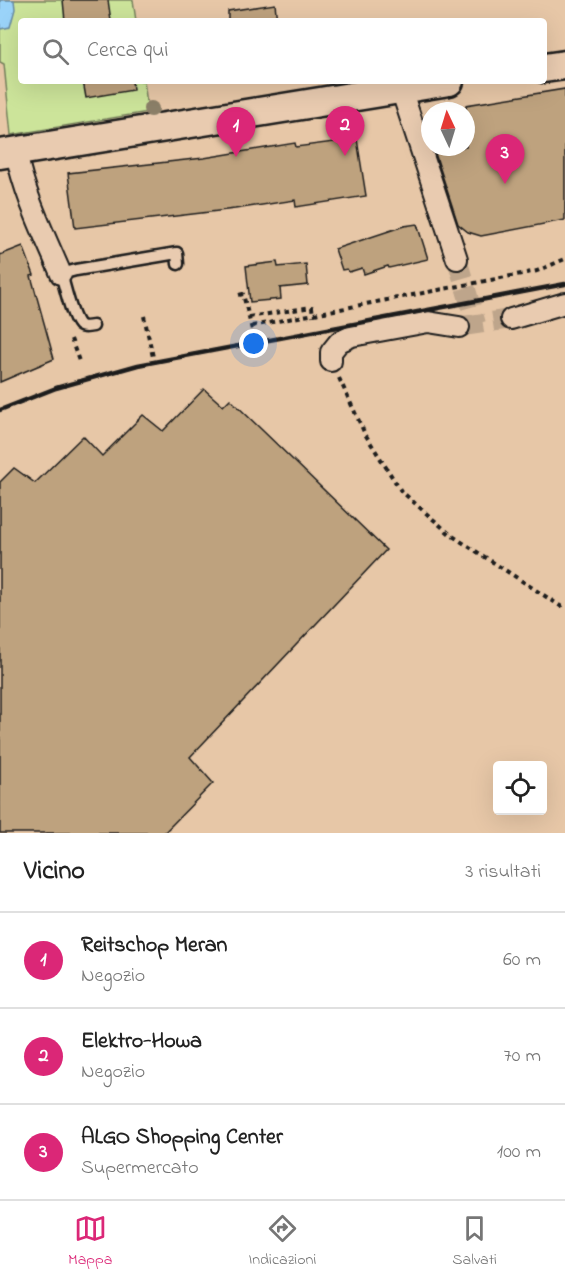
<!DOCTYPE html>
<html lang="it">
<style>
:root{--surface:#fff;--page:#f6f6f6;--text:#222;--muted:#767676;--line:#e0e0e0;--accent:#db2777}
body{margin:0;font-family:"Indie Flower",sans-serif;background:var(--page);color:var(--text)}
.controls{position:absolute;right:18px;bottom:18px;display:grid;overflow:hidden;border-radius:6px;box-shadow:0 6px 24px #0002}
.controls button{width:54px;height:54px;display:grid;place-items:center;padding:0;border:0;border-bottom:2px solid var(--line);background:var(--surface);color:var(--text);font:30px sans-serif}
.compass{position:absolute;left:421px;top:102px;width:54px;height:54px;border-radius:50%;background:var(--surface);box-shadow:0 6px 24px #0002;rotate:356deg}
.you{position:absolute;left:254px;top:344px;width:21px;height:21px;margin:-15px;border:4px solid #fff;border-radius:50%;background:#1a73e8;box-shadow:0 0 0 9px #1a73e833}
.badge{display:grid;place-items:center;width:39px;height:39px;border-radius:50%;background:var(--accent);color:#fff;font-size:20px;font-weight:700}
.pin{position:absolute;translate:-50% -50px;filter:drop-shadow(0 2px 3px #0008)}
.pin::after{content:'';position:absolute;top:32px;width:21px;height:18px;background:inherit;clip-path:polygon(0 0,100% 0,50% 100%)}
.list{margin:0;padding:0;list-style:none}
h2{display:flex;justify-content:space-between;align-items:center;height:78px;margin:0;padding:0 24px;font-size:26px}
h2 small{font-size:20px;font-weight:400;color:var(--muted)}
.list li{display:grid;grid-template-columns:39px 1fr auto;gap:18px;align-items:center;box-sizing:border-box;height:96px;padding:0 24px;border-top:2px solid var(--line)}
.list b{display:block;font-size:22px;white-space:nowrap}
.list p{margin:0;font-size:20px;white-space:nowrap;color:var(--muted)}
.list em{font-size:20px;font-style:normal;color:var(--muted)}
.icon{flex:none;width:33px;height:33px;fill:none;stroke:currentColor;stroke-width:2;stroke-linecap:round;stroke-linejoin:round}
.map{position:relative;flex:none;width:565px;height:833px;overflow:hidden}
.search{position:absolute;background:var(--surface);box-shadow:0 6px 24px #0002;left:18px;right:18px;top:18px;height:66px;display:flex;align-items:center;gap:15px;box-sizing:border-box;padding:0 21px;border-radius:6px;color:var(--muted);font-size:22px}
.sheet{height:366px;background:var(--surface)}
nav{display:flex;justify-content:space-around;align-items:center;box-sizing:border-box;height:84px;border-top:2px solid var(--line);background:var(--surface);font-size:16px;color:var(--muted)}
nav a{display:grid;justify-items:center;gap:3px}
nav .on{color:var(--accent)}
.map>svg:first-child{display:block}
.green{fill:#cce49a;stroke:#74805b;stroke-width:1.5}
.water{fill:#9ad3f9;stroke:#688aa1;stroke-width:1.5}
.building{fill:#bea27e;stroke:#1c1c1c;stroke-width:1.5}
.lines{fill:none;stroke-linecap:round;stroke-linejoin:round}
.street-tunnel{stroke:#bea58b;stroke-width:20;stroke-dasharray:20 10;stroke-linecap:butt}
.lane-casing{stroke:#1c1c1c;stroke-width:15}
.street-casing{stroke:#1c1c1c;stroke-width:24}
.secondary-casing{stroke:#1c1c1c;stroke-width:33}
.path{stroke:#1c1c1c;stroke-width:4;stroke-dasharray:4.5 4.5;stroke-linecap:butt}
.lane{stroke:#e9cbb0;stroke-width:10}
.street{stroke:#e9cbb0;stroke-width:20}
.secondary{stroke:#e9cbb0;stroke-width:28}
.rail{stroke:#1c1c1c;stroke-width:4.5}
.tree{fill:#8b7f68}
</style>
<div class="map">
<svg width="565" height="833" viewBox="0 0 565 833">
<rect width="100%" height="100%" fill="#e7c7a7"/>
<filter id="ink" filterUnits="userSpaceOnUse"><feTurbulence type="fractalNoise" baseFrequency=".0167" numOctaves="2"/><feDisplacementMap in="SourceGraphic" scale="12" xChannelSelector="R" yChannelSelector="G"/><feConvolveMatrix kernelMatrix="1 2 1 2 8 2 1 2 1" color-interpolation-filters="sRGB"/></filter>
<g filter="url(#ink)">
<path class="green" d="M0,0h133l3,21h-115v60h123l4,31 -137,23 -7,-71 -4,-2z"/>
<path class="water" d="M0,0h14l1,9 -5,18 -10,2z"/>
<path class="building" d="M63,0h45l3,21h-46z
M275,4l2,17h-49v-10z
M83,81h49l1,9 -47,8z
M565,89v131l-84,16 -13,-4 -10,-8 -25,-77h33v-42z
M357,139l9,57 -70,11 -1,-7 -60,9 -160,19 -7,-55 136,-15 91,-15 1,4z
M417,224l11,35 -39,9 -1,-2 -24,8 -2,-6 -13,4 -2,-3 -5,1 -7,-21 69,-23z
M23,246l11,29 -3,1 23,83 -54,23v-127z
M277,262l1,5 28,-3 2,21 -28,3 1,11 -31,3 -4,-36z
M204,389l19,17 7,-7 156,151 -196,207 23,26 -49,50h-164v-351l14,-14 21,15 48,-47 19,20 41,-41 20,16z"/>
<g class="lines">
<path class="street-tunnel" d="M457,259l19,65
M463,326l48,-7"/>
<defs>
<path id="lane" d="M93,326c-5,1 -10,2 -14,-1 -8,-9 -14,-39 -18,-51l15,-4 101,-17 1,11"/>
<path id="street" d="M401,89l56,170
M16,152c8,42 28,82 45,122
M511,319l54,-16
M331,361v-9l8,-10 13,-6 76,-14 31,5"/>
<path id="secondary" d="M544,68l21,-3
M0,154l449,-73"/>
</defs>
<use href="#lane" class="lane-casing"/>
<use href="#street" class="street-casing"/>
<use href="#secondary" class="secondary-casing"/>
<path class="path" d="M239,295l4,-1 11,44
M144,316l9,41
M249,317l63,-10 1,9
M252,326l285,-55 28,-12
M71,339l9,25
M339,378l26,56 36,57 50,44 114,74"/>
<use href="#lane" class="lane"/>
<use href="#street" class="street"/>
<use href="#secondary" class="secondary"/>
<path class="rail" d="M0,410l56,-22 82,-23 427,-81"/>
</g>
<circle class="tree" cx="151" cy="109" r="8"/>
</g>
</svg>
<div class="controls">
<button><svg class="icon" aria-label="locate" viewBox="0 0 24 24"><circle cx="12" cy="12" r="6"/><path d="M12 2v4M12 18v4M2 12h4M18 12h4"/></svg></button>
</div>
<svg class="compass" viewBox="-18 -18 36 36"><path d="M0-13l5 13h-10z" fill="#e53935"/><path d="M0 13l5-13h-10z" fill="#767676"/></svg>
<div class="you"></div>
<div class="pin badge" style="left:236px;top:157px">1</div>
<div class="pin badge" style="left:345px;top:156px">2</div>
<div class="pin badge" style="left:505px;top:184px">3</div>
<div class="search"><svg class="icon" aria-label="search" viewBox="0 0 24 24"><circle cx="10" cy="10" r="6"/><path d="M15 15l6 6"/></svg>Cerca qui</div>
</div>
<section class="sheet">
<h2>Vicino<small>3 risultati</small></h2>
<ul class="list">
<li><span class="badge">1</span><div><b>Reitschop Meran</b><p>Negozio</p></div><em>60 m</em></li>
<li><span class="badge">2</span><div><b>Elektro-Howa</b><p>Negozio</p></div><em>70 m</em></li>
<li><span class="badge">3</span><div><b>ALGO Shopping Center</b><p>Supermercato</p></div><em>100 m</em></li>
</ul>
</section>
<nav>
<a class="on"><svg class="icon" aria-label="map" viewBox="0 0 24 24"><path d="M3 6l6-2 6 2 6-2v14l-6 2-6-2-6 2zM9 4v14M15 6v14"/></svg>Mappa</a>
<a><svg class="icon" aria-label="directions" viewBox="0 0 24 24"><path d="M12 3l9 9-9 9-9-9zM9 14v-3h6M13 9l2 2-2 2"/></svg>Indicazioni</a>
<a><svg class="icon" aria-label="saved" viewBox="0 0 24 24"><path d="M7 4h10v16l-5-4-5 4z"/></svg>Salvati</a>
</nav>
